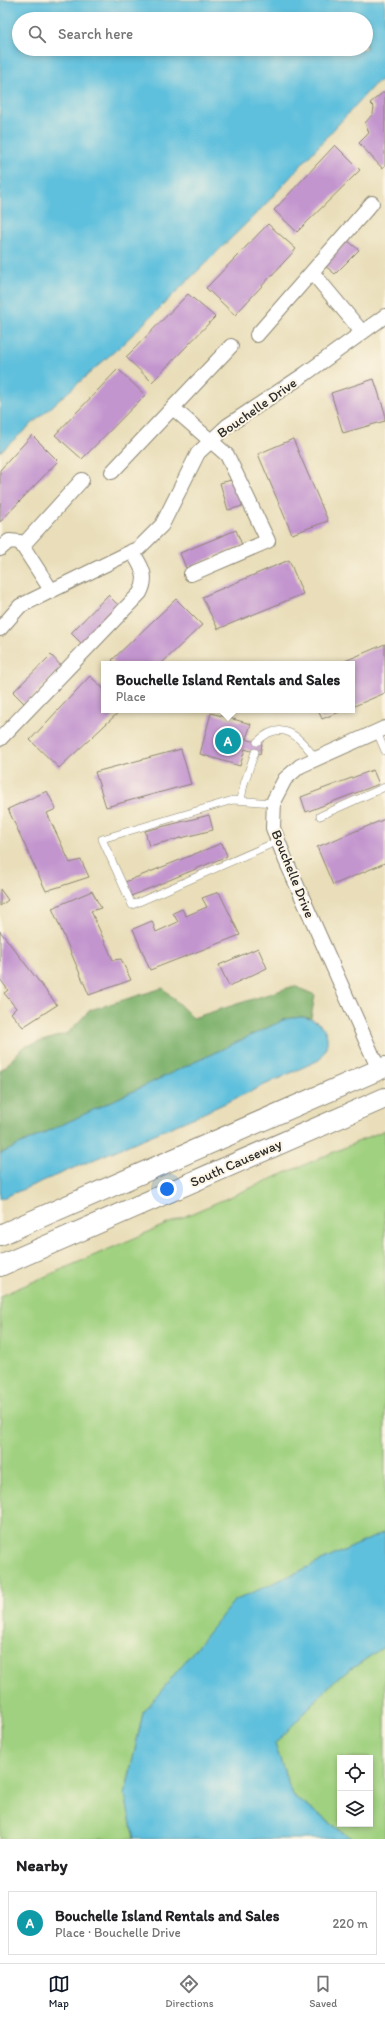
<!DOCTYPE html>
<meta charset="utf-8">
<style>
:root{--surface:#fff;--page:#f6f6f6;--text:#202124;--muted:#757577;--line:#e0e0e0;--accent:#111827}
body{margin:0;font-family:Itim,sans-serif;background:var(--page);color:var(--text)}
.controls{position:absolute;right:12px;bottom:12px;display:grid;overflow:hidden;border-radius:0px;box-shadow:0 2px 6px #0003}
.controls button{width:36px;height:36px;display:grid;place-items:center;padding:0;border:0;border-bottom:1px solid var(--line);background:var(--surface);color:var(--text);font:20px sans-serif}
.you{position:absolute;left:167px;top:1189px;width:14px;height:14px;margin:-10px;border:3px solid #fff;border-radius:50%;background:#1a73e8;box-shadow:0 0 0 6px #1a73e833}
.badge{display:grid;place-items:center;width:26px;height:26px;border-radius:50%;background:var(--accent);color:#fff;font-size:13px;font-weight:700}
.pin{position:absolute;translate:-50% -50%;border:2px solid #fff;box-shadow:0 1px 4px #0006}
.popup{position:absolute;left:101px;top:661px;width:254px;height:52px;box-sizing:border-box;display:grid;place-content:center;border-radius:0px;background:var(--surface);filter:drop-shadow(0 1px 3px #0005);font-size:13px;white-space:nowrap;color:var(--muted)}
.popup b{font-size:15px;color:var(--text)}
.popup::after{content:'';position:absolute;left:50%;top:100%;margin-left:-8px;border:8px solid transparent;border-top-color:var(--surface)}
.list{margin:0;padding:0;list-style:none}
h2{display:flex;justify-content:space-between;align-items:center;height:52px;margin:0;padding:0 16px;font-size:17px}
h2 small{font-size:13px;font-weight:400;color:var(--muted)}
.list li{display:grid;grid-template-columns:26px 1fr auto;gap:12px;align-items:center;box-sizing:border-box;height:64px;margin:0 8px 8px;padding:0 8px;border:1px solid var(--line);border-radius:0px}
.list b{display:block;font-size:15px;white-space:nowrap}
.list p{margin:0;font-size:13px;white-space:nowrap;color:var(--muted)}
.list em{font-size:13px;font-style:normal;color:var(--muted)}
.icon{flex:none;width:22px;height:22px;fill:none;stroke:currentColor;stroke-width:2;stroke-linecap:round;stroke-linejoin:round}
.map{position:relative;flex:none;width:385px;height:1839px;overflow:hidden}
.search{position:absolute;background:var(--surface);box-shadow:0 2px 6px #0003;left:12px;right:12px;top:12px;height:44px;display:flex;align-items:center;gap:10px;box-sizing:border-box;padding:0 14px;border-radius:22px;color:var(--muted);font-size:15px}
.sheet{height:124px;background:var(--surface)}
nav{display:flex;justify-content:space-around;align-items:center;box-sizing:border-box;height:56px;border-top:1px solid var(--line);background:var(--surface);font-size:11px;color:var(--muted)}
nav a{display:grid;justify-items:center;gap:2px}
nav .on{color:var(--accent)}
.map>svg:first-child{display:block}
.green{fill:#a0d180;stroke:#667e56;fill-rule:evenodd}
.forest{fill:#80b36e;stroke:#566f4c}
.water{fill:#5fc0dd;stroke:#457684;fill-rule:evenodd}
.building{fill:#c395cf}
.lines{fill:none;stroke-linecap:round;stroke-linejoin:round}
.service-casing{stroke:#8a8472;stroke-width:8}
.minor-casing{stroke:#8a8472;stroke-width:16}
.secondary-casing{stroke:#8a8472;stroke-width:22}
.service{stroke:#fff;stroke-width:7}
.minor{stroke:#fff;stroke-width:14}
.secondary{stroke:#fff;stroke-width:20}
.labels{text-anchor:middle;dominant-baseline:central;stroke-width:4;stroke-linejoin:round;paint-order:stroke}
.street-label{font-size:14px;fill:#2b2b2b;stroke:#fcf5e5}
</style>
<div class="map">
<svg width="385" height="1839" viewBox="0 0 385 1839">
<rect width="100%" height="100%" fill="#fcf5e5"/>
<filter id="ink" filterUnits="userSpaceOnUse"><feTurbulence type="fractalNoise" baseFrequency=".025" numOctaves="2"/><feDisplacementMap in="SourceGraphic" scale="8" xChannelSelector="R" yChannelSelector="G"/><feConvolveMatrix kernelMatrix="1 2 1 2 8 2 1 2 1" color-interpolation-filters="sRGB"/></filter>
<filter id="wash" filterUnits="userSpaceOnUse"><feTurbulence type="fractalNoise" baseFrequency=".012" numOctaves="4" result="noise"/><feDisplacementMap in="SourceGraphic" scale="16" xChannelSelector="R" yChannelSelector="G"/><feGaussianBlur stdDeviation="0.9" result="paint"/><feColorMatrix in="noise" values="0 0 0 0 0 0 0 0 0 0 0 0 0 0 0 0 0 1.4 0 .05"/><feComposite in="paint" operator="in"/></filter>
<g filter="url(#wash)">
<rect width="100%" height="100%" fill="#e9deb9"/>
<path class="green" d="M385,1130v402l-151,70 -91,111 -18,81 9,45h-134v-543z
M385,1646v193h-33l-60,-44 -17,-51 60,-64zM340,1758h30v66h-30z"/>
<path class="forest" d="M294,986l21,9 -4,23 -10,-1 -15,2 -286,135v-84l5,-3 18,-20 45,-14 22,-23 73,-22 30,30z"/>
<path class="water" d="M0,0h385v77l-11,8 -110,121 -139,136 -125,110zM19,19h347v30h-347z
M301,1017c26,3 34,23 18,43l-124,57 -195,82v-45l286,-135z
M385,1532v114l-50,34 -60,64 17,51 60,44h-218l-9,-44 18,-82 91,-112z"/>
<g id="blocks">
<path class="building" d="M385,91v75l-3,2 -23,-25 10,-10 -4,-10 8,-9 1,-7 -4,-4z
M335,145l25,25 -63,62 -23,-22z
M268,224l28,25 -61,66 -29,-27z
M347,240l12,10 -24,24 -11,-9z
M188,294l27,23 -63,65 -26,-25z
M118,369l27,26 -63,64 -27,-24z
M374,379l11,34v8l-42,12 -12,-40z
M32,435l26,26 -58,61v-52z
M293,439l35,82 -36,13 -34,-80z
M235,479l8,27 -15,4 -8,-27z
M236,530l6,15 -56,23 -6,-15z
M289,560l14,34 -85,35 -16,-32z
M108,595l11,11 -37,38 -11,-11z
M176,599l26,26 -41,39h-45l-4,-4z
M385,644v49l-33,14v-43h-14z
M51,655l11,12 -37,37 -12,-12z
M90,676l14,13v21h17l-62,58 -29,-28z
M318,710h26l-22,9z
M211,713l40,11 -5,15 16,5 -2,10 -15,-5 -5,17 -40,-12z
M181,749l10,35 -85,23 -11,-35z
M373,770l6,14 -73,28 -5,-15z
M47,791l9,18 -9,4 23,50 11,-3 8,17 -43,14 -38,-82z
M209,815l4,15 -64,16 -4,-15z
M385,819v44l-52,22 -16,-38z
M222,843l5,13 -96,40 -6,-14z
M0,889l8,11 -8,6z
M92,891l9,17 -10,3 22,49 8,-1 10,21 -42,15 -37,-87z
M219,892l21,43 -90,35 -17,-41 19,-8 4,11 22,-10 -5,-9 9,-4 4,7 21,-9 -5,-9z
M0,931l57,74 -34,22 -12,-14 5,-5 -12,-15 4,-3 -8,-11z
M258,948l9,20 -38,18 -10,-21z"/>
</g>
</g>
<g filter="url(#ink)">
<use href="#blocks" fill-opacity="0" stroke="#8a8472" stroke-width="1"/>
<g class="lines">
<defs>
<path id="service" d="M377,732l8,19
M257,742c25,-25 43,-5 59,17
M241,800l3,-16 11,-32
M274,803l-41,-3 -131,39 30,66 146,-64
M320,816l65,-29"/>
<path id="minor" d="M312,272l50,60
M257,335l115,-132
M173,408l54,47 41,86 -77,33
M112,472l119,-126
M24,544l58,-64
M0,549l9,-8 11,1 31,48
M0,629l20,-23 119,-58 23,-23 36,-72 29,-27 78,-52 80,-58
M0,739l140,-146c9,-17 1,-27 -8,-42
M379,1070l-93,-209 -13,-33 1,-28 11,-21 15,-13 85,-38"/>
<path id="secondary" d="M0,1235l385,-168
M0,1266l385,-168"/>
</defs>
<use href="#service" class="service-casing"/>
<use href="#minor" class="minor-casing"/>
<use href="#secondary" class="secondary-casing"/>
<use href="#service" class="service"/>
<use href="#minor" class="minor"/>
<use href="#secondary" class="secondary"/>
</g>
</g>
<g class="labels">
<g class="street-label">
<text transform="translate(257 408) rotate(-35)">Bouchelle Drive</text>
<text transform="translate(293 874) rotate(68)">Bouchelle Drive</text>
<text transform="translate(236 1163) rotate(-24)">South Causeway</text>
</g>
</g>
</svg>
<div class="controls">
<button><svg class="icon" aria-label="locate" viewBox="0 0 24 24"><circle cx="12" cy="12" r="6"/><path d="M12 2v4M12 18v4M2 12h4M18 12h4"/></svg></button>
<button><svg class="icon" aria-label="layers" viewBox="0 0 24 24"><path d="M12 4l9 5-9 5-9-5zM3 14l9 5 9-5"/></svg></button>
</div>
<div class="you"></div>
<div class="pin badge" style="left:228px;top:741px;background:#0f9aa8">A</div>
<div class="popup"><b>Bouchelle Island Rentals and Sales</b>Place</div>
<div class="search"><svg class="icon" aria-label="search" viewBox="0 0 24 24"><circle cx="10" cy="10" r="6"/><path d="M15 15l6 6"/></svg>Search here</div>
</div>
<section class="sheet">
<h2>Nearby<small></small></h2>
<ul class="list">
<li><span class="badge" style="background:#0f9aa8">A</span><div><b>Bouchelle Island Rentals and Sales</b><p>Place · Bouchelle Drive</p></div><em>220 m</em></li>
</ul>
</section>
<nav>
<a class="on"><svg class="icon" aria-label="map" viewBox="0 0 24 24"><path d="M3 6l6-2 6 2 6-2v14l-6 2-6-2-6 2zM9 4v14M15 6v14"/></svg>Map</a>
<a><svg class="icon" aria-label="directions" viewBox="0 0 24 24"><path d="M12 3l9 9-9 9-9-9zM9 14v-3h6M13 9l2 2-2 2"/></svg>Directions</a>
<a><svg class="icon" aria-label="saved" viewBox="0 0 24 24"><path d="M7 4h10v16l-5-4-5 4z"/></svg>Saved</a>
</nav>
